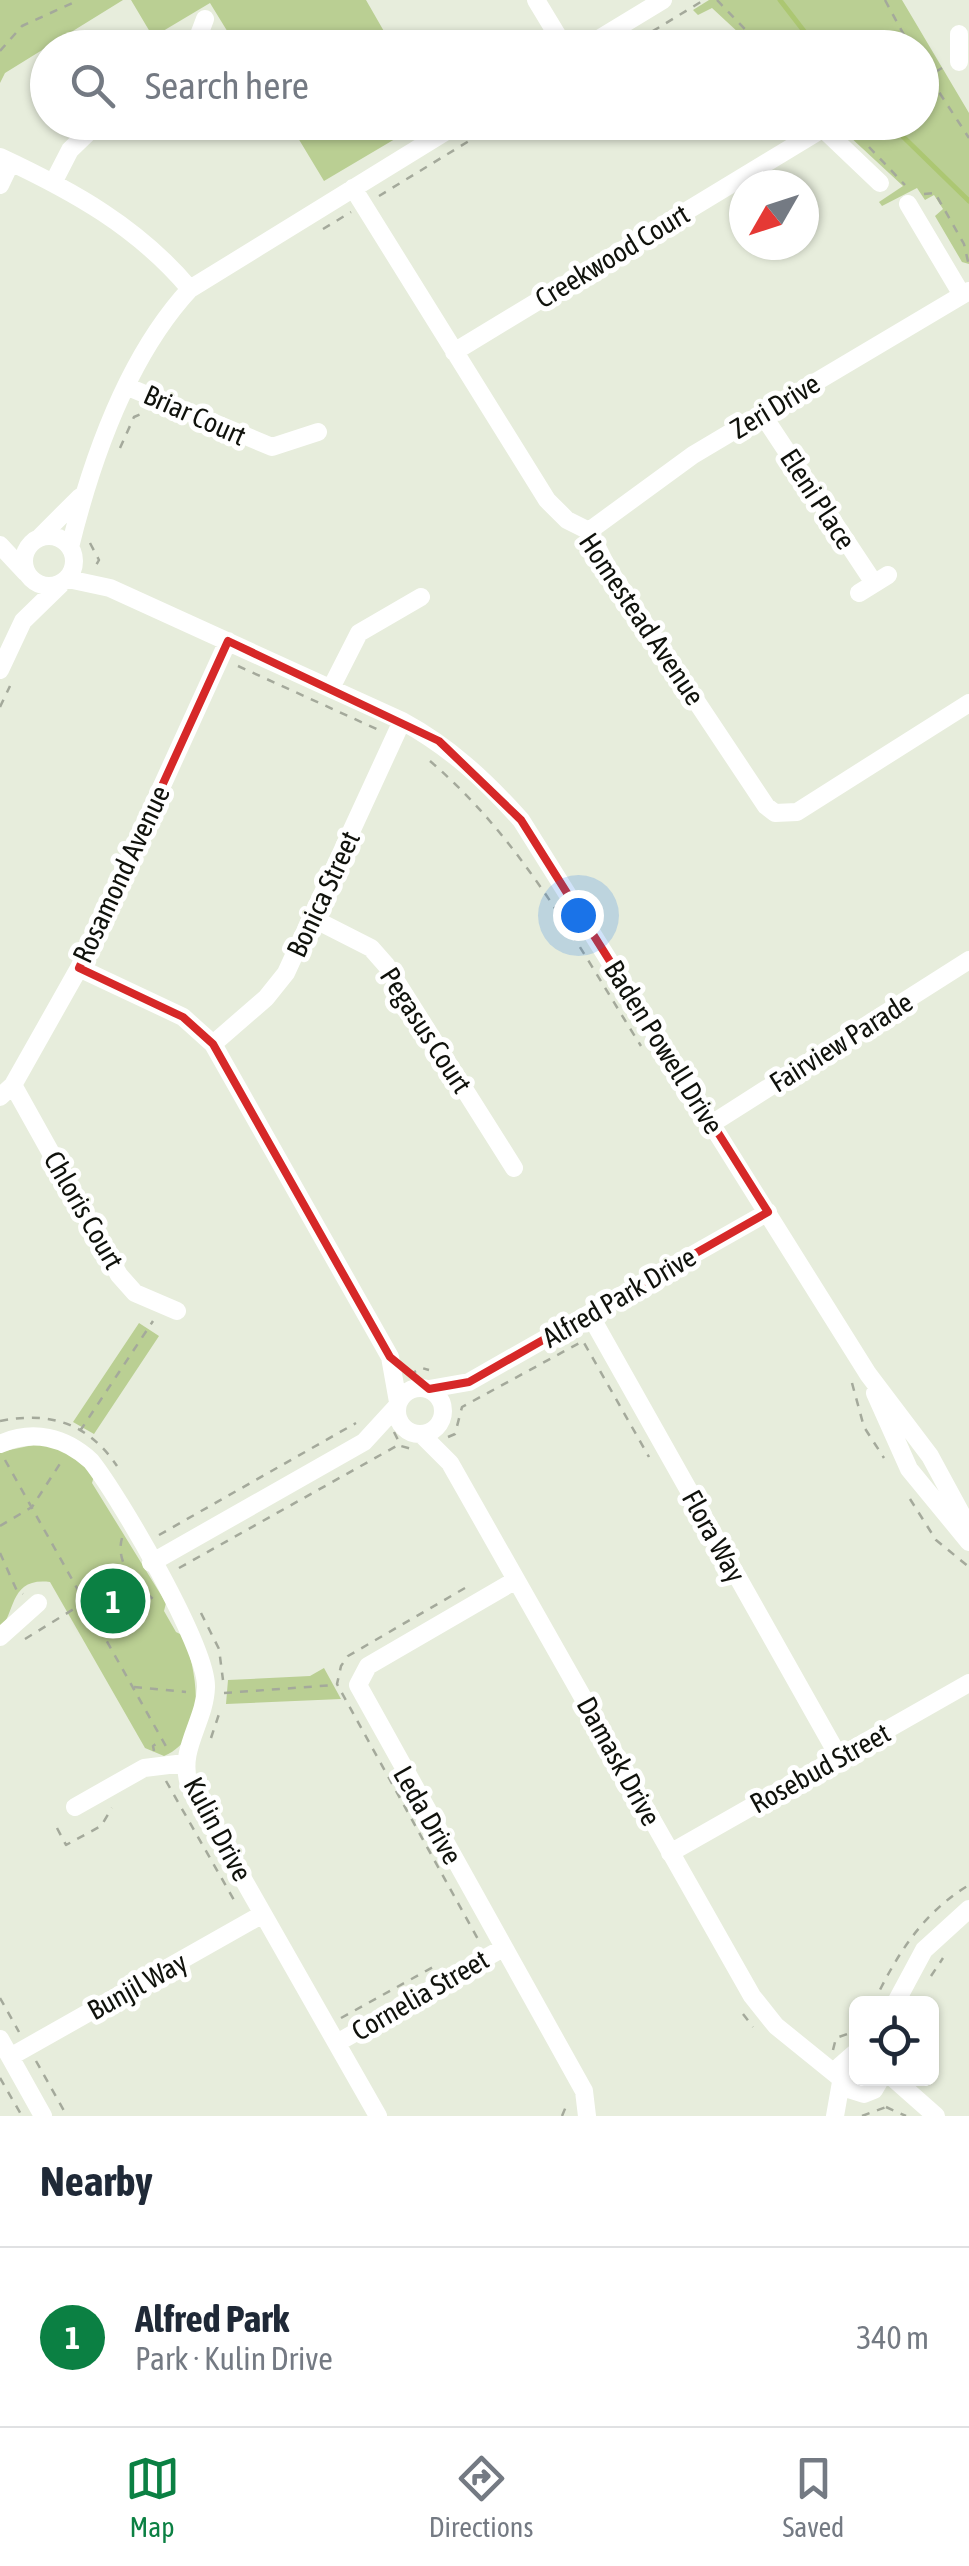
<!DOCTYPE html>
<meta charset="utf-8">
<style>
:root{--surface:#fff;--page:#f6f6f7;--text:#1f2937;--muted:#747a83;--line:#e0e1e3;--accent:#0b8043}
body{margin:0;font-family:"Asap Condensed",sans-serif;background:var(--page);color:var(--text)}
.controls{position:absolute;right:30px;bottom:30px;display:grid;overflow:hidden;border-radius:15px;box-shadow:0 2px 8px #0004}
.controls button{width:90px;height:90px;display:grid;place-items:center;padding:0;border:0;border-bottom:2px solid var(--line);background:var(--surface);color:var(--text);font:50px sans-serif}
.compass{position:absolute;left:729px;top:170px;width:90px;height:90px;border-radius:50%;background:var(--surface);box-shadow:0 2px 8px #0004;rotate:231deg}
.you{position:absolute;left:578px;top:915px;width:35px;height:35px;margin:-25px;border:8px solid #fff;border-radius:50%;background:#1a73e8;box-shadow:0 0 0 15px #1a73e833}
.badge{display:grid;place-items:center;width:65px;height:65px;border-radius:50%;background:var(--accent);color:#fff;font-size:32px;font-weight:700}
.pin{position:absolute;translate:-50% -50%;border:5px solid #fff;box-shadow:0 2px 10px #0006}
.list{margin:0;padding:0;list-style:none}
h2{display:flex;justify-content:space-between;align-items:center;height:130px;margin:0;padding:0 40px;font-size:42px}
h2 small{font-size:32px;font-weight:400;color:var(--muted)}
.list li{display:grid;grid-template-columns:65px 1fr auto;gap:30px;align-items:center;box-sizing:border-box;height:180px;padding:0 40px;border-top:2px solid var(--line)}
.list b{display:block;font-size:38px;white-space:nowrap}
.list p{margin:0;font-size:32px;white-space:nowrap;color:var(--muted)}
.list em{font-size:32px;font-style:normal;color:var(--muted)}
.icon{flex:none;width:55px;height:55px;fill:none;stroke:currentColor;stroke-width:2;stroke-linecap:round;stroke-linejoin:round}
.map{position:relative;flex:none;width:969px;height:2116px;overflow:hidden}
.search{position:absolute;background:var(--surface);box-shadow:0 2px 8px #0004;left:30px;right:30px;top:30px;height:110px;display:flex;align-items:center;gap:25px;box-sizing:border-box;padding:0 35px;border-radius:55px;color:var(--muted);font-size:38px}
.sheet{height:310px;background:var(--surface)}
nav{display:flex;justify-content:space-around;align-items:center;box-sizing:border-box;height:140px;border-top:2px solid var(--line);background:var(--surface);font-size:28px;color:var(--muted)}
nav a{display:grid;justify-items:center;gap:5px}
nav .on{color:var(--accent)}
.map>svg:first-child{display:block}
.green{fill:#bacf93}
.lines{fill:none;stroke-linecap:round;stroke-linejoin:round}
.stream{stroke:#acc772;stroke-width:5}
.path{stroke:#a4a99b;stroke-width:2.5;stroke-dasharray:8 8;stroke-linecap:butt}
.minor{stroke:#fff;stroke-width:18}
.marked{fill:none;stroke:#d62828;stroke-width:8;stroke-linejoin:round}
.labels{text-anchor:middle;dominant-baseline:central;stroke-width:10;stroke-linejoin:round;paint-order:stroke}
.street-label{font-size:28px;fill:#10120c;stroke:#fff}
</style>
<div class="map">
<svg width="969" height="2116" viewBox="0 0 969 2116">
<rect width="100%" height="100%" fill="#e7eddc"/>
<path class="green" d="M0,0h123l-118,73 -5,10z
M131,0h235l27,47h-156l-27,-44 -57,34z
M709,0h193l67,113v151l-7,-2 -27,-46 8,-7 -9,-14 -9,5 -8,-12 -35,18 -3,-4 24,-16 -68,-63 87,-1v-74l-168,-1 -42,-39 -14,7 -5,-5z
M289,123h133l-98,58z
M139,1323l20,13 -65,98 -21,-12z
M43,1443l28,10 23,23 -2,7 74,120 -2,8 12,21 8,4c12,35 26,101 -20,120l-19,-8 -95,-166c-41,-5 -34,31 -50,47v-177z
M324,1668l17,31 -115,5 2,-24 82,-4z"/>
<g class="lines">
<path class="stream" d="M780,0l37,48
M888,122l81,79"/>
<path class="path" d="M717,0l46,48
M885,0l26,48
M625,48l79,-48
M0,51l22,-25 57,-26
M922,66l47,72
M922,80l20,-12
M869,147l36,38
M924,194l11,-1 29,51 5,22
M379,196l121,-74
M323,229l28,-17
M120,448l14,-31 7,-3
M90,543l9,17 -4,7
M238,666l143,65
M0,707l10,-21
M430,761c93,80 146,182 211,285
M409,1375l13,-7 7,2
M852,1383l12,44 20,31
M0,1421c50,-10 88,2 117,45
M80,1431l73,-110
M394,1432l7,14 11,3
M448,1437l7,-3 7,-27 121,-66 66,116
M5,1460l163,290
M910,1499l26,41 33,27
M0,1526l32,-19 31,-48
M159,1535l197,-112
M122,1538c-7,25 13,46 32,62
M0,1553l17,38 6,3
M179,1568l221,-124
M465,1588l-117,68 -7,10 -4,18 142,257
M201,1613l18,36 4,31
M25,1639l104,-64
M134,1687l52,5
M224,1693l111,-8
M211,1738l10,-30
M154,1751l-1,-5 9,-6
M166,1781l68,119
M57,1828l9,17 35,-19 11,-18
M931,1976l12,-18
M0,1998l19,34
M873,2004c23,-48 49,-91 96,-119
M743,2014l10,13
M341,2018l94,-52
M833,2050l3,-12 20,-7
M36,2061l31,55
M0,2078l22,38
M886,2107l20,9
M562,2116l5,-12
M862,2116l24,-9 2,-5"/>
<path class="minor" d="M536,0l29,48
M959,34v28
M194,48l11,-29
M584,48l79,-48
M816,122l64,61
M0,157c73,34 138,70 190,132
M53,183l17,-33 29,-28
M0,185l11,-23
M353,188l194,312 20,20 22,11 18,36 159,239 9,7 22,-1 172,-109
M908,204l54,91
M454,352l368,-223
M128,387l144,60 46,-15
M762,414l112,169
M589,531l104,-76 276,-164
M24 561a25 25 0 1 1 50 0a25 25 0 1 1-50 0Z
M39,538l41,-41
M0,545l26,28
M70,547c22,-89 57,-190 120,-258l271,-167
M68,579l42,9 292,133c48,26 83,59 119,99l347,554 62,82 39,72
M859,593l29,-18
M0,670l23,-49 38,-37
M331,688l28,-55 62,-36
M314,919l57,29 15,17 128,203
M79,968l104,49 30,27 177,313 8,45
M213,1044l53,-46 20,-25 116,-252
M13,1085l106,190 16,18 42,18
M0,1097l13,-12 66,-117 149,-327
M713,1123l256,-163
M590,1315l249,442
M397 1411a23 23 0 1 1 46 0a23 23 0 1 1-46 0Z
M429,1389l40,-7 299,-170
M875,1393l34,76 60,73
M421,1434l29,29 302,533 24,30 63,51
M0,1444c33,-15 65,-7 91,17 28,35 116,186 115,226 -1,35 -28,62 -17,97l189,332
M151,1563l213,-121 33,-36
M516,1580l-148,86 -10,19 226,406 3,25
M0,1637l38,-34
M75,1807l69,-39 41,-5
M670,1853l299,-170
M895,2004l29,-54 45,-41
M0,2039l43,77
M337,2043l166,-95
M856,2052l-16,14 5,22 19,6 10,-4 7,-12
M10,2057l253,-143
M893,2078l43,38
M835,2116l6,-34"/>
</g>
<path class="marked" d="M228,641l211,100 82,79 247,392 -299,170 -40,7 -39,-32 -177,-313 -30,-27 -104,-49z"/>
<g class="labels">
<g class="street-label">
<text transform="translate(612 256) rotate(-31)">Creekwood Court</text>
<text transform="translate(775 406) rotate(-31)">Zeri Drive</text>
<text transform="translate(195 415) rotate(24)">Briar Court</text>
<text transform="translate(818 499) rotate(57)">Eleni Place</text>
<text transform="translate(642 619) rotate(56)">Homestead Avenue</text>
<text transform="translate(121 874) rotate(-65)">Rosamond Avenue</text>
<text transform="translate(323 894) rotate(-65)">Bonica Street</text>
<text transform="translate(426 1030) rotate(57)">Pegasus Court</text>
<text transform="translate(841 1042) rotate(-32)">Fairview Parade</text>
<text transform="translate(664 1047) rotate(58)">Baden Powell Drive</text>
<text transform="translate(84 1210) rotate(60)">Chloris Court</text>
<text transform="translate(619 1297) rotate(-30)">Alfred Park Drive</text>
<text transform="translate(714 1536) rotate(61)">Flora Way</text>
<text transform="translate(619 1761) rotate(61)">Damask Drive</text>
<text transform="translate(820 1768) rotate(-29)">Rosebud Street</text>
<text transform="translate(428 1815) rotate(60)">Leda Drive</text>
<text transform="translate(218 1829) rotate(62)">Kulin Drive</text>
<text transform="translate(137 1986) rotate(-29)">Bunjil Way</text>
<text transform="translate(420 1995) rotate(-30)">Cornelia Street</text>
</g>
</g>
</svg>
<div class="controls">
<button><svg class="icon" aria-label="locate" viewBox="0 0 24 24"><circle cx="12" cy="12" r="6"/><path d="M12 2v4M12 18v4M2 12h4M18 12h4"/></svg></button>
</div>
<svg class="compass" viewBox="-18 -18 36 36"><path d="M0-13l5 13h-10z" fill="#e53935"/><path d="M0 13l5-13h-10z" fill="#747a83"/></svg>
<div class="you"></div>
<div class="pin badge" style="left:113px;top:1601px">1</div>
<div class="search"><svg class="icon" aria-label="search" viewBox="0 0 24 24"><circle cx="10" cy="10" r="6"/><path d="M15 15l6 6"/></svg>Search here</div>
</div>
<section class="sheet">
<h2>Nearby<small></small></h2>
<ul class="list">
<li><span class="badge">1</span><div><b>Alfred Park</b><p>Park · Kulin Drive</p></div><em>340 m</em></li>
</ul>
</section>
<nav>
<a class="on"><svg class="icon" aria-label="map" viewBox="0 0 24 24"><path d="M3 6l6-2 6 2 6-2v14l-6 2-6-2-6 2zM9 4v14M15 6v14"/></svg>Map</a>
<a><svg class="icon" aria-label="directions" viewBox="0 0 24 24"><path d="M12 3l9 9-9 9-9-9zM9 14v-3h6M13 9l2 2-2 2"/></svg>Directions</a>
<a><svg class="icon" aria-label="saved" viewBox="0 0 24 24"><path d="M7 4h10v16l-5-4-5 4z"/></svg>Saved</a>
</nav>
